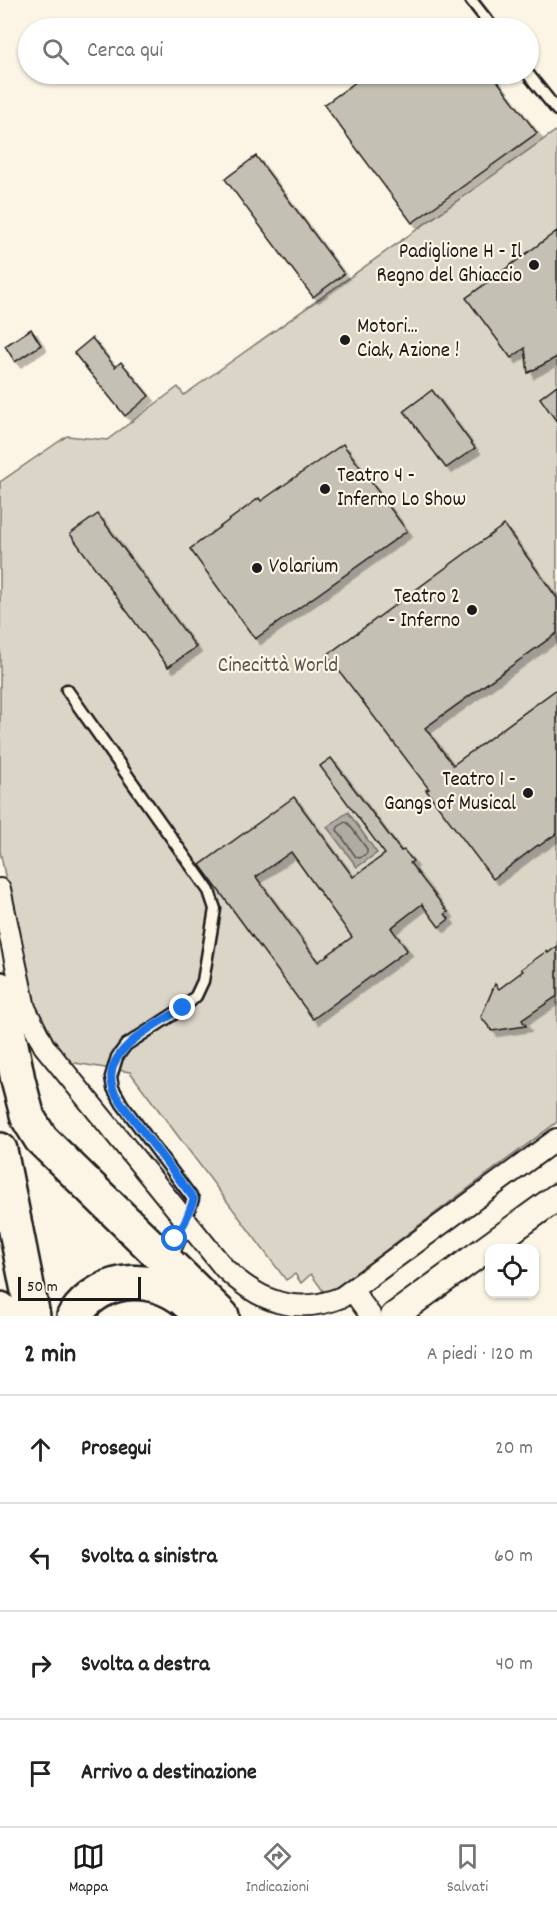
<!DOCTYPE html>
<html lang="it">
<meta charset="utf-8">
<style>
:root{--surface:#fff;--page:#f2f2f2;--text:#222;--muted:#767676;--line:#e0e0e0;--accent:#1c1c1c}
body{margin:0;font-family:Dekko,sans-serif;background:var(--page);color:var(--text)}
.controls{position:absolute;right:18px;bottom:18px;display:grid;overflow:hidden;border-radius:12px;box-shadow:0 2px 4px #0004}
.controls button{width:54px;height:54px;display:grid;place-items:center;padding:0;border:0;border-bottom:2px solid var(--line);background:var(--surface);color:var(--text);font:30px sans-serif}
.scale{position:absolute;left:18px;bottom:15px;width:123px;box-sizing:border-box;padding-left:6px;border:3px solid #1c1c1c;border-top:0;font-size:16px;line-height:21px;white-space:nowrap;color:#1c1c1c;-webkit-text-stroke:4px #fcf5e5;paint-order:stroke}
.stop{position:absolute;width:18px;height:18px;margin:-14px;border:4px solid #1a73e8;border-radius:50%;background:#fff}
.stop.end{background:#1a73e8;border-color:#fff;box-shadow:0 2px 6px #0008}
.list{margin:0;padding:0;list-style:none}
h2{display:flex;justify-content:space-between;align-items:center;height:78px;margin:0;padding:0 24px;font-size:26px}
h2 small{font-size:20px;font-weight:400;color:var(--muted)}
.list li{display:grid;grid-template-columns:39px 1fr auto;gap:18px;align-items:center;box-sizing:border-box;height:108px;padding:0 24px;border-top:2px solid var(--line)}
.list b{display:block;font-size:22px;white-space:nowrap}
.list em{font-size:20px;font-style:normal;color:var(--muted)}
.icon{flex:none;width:33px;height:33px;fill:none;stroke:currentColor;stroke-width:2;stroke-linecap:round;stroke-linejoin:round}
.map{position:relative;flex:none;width:557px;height:1316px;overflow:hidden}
.search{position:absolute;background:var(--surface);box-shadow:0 2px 4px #0004;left:18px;right:18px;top:18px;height:66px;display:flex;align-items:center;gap:15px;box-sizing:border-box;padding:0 21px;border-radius:33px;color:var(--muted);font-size:22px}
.sheet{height:510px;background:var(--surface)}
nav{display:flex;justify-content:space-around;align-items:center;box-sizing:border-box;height:84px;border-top:2px solid var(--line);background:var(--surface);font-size:16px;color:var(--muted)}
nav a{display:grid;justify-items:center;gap:3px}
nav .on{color:var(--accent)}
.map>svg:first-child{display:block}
.green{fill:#dbd5c8;stroke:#7c7872;stroke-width:1.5}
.water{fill:#b0aba1;stroke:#75726c;stroke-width:1.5}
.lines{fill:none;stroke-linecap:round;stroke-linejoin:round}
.shore{stroke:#575551;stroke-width:1.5}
.building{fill:#c4c0b3;stroke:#1c1c1c;stroke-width:1.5;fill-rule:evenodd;filter:url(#shadow)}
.service-casing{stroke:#1c1c1c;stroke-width:15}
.minor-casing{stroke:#1c1c1c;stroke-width:24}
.tertiary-casing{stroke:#1c1c1c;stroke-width:30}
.trunk-casing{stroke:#1c1c1c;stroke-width:38}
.service{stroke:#fcf5e5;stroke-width:10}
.minor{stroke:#fcf5e5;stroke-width:20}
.tertiary{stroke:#fcf5e5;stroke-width:26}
.trunk{stroke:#fcf5e5;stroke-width:33}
.route{stroke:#1a73e8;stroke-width:8}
.poi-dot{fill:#1c1c1c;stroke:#fcf5e5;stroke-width:2}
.labels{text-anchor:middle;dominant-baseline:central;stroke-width:4.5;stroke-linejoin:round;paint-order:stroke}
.poi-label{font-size:21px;fill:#1c1c1c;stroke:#fcf5e5;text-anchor:end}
.park-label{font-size:21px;fill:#555450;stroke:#fcf5e5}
</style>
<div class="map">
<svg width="557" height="1316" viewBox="0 0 557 1316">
<defs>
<filter id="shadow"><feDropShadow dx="5.5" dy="5.5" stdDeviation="0" flood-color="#0004"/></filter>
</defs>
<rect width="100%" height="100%" fill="#fcf5e5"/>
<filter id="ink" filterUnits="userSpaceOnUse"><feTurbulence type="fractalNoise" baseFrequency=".0167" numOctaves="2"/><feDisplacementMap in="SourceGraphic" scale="12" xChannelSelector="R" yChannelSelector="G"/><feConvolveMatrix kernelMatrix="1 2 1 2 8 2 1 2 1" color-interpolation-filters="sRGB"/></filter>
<g filter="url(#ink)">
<path class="green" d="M557,130v992l-231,173 -15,-21 -10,9 -6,-9 -9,6 -156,-208 -61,-10 -38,-57 -31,-154v-369l67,-46 40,4 71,-53 6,8z"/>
<path class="water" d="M348,812l29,41 -20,14 -30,-40z"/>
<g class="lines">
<path class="shore" d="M345,822l3,1 19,26v4l-7,5 -4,-1 -19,-27 1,-3z"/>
</g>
<path class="building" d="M367,74h125l45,59 -125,90 -88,-118z
M256,156l88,118 -31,23 -88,-118z
M557,231v126l-29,16 -3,-25 -14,10 -45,-60z
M31,329l10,16 -26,17 -10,-16z
M92,338l23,29 6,-5 28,34 -24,20 -51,-63z
M557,385v37l-17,-24z
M432,390l43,58 -29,20 -42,-57z
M343,444l64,87 -152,108 -65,-90 69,-51 2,3z
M98,514l98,133 -28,20 -98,-133z
M504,525l53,73v35l-132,95 28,37 104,-76v144l-18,13 -1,-1 -45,34 -67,-89 3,-1 -102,-134z
M331,758l70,93 3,-1 9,11 -3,2 38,49 -3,2 4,5 -10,8 -17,-23 -31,24 16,22 -94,69 -113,-154 94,-68 59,80 32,-23 -65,-88zM291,852l61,85 -34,25 -62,-85z
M557,946v50l-35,24 4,6 -34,5 -11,-14 14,-33 4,5 24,-18 -2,-2 26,-18 1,2z"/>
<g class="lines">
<defs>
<path id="service" d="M471,0l22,28
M528,74l29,36
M67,690l142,201 6,18 -12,72 -7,15 -13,12 -57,37 -9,12 -6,20 2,11 9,16 71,95 -8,23"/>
<path id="minor" d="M0,889l25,119 19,38 181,223c35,33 71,47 117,28l215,-158
M165,1261l10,-22 10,-17
M352,1290l19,26"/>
<path id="tertiary" d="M394,1316l163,-119"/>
<path id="trunk" d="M0,989l18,91 10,38 13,21 181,177
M0,1150l33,166
M0,1309l1,7
M74,1316c29,-43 86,-44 120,-7"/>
</defs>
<use href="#service" class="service-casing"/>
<use href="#minor" class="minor-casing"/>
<use href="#tertiary" class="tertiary-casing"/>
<use href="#trunk" class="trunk-casing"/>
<use href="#service" class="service"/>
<use href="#minor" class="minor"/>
<use href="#tertiary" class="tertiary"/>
<use href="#trunk" class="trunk"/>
</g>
</g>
<g class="lines" filter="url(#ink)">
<path class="route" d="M175,1239l10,-17 9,-23 -72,-95c-3,-5 -8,-11 -9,-16 -13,-38 45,-64 70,-80"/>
</g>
<g class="poi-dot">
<circle cx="534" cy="265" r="6"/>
<circle cx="345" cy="340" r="6"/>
<circle cx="325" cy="489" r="6"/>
<circle cx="257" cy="568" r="6"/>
<circle cx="472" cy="610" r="6"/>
<circle cx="528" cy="793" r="6"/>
</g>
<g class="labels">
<g class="poi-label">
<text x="522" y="253">Padiglione H - Il<tspan x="522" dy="24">Regno del Ghiaccio</tspan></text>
<text x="357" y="328" text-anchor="start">Motori...<tspan x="357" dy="24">Ciak, Azione !</tspan></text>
<text x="337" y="477" text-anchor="start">Teatro 4 -<tspan x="337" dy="24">Inferno Lo Show</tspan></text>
<text x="269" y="568" text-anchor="start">Volarium</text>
<text x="460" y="598">Teatro 2<tspan x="460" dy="24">- Inferno</tspan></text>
<text x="516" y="781">Teatro 1 -<tspan x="516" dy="24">Gangs of Musical</tspan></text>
</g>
<g class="park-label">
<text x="278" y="667">Cinecittà World</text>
</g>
</g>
</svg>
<div class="controls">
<button><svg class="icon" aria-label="locate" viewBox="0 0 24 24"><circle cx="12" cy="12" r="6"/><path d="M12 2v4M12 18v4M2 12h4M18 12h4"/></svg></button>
</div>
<div class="scale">50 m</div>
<div class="stop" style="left:175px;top:1239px"></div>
<div class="stop end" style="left:183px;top:1008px"></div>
<div class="search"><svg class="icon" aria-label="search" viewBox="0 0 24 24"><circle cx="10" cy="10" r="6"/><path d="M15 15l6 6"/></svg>Cerca qui</div>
</div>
<section class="sheet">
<h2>2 min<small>A piedi · 120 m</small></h2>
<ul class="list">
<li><svg class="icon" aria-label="ahead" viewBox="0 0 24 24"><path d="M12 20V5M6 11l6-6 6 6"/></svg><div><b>Prosegui</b></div><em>20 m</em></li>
<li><svg class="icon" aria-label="left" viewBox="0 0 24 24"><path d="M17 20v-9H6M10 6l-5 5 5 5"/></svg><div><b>Svolta a sinistra</b></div><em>60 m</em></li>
<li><svg class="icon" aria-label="right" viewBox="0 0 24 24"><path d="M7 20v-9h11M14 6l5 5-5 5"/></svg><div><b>Svolta a destra</b></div><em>40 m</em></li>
<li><svg class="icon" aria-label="arrive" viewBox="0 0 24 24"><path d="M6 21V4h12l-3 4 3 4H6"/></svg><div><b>Arrivo a destinazione</b></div></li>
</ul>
</section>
<nav>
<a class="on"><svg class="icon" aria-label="map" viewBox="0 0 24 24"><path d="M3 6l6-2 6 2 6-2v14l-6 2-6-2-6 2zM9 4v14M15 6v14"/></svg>Mappa</a>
<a><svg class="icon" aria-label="directions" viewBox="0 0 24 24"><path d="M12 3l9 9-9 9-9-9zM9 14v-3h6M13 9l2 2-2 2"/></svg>Indicazioni</a>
<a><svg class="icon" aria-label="saved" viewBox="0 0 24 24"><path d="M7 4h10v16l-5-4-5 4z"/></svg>Salvati</a>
</nav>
